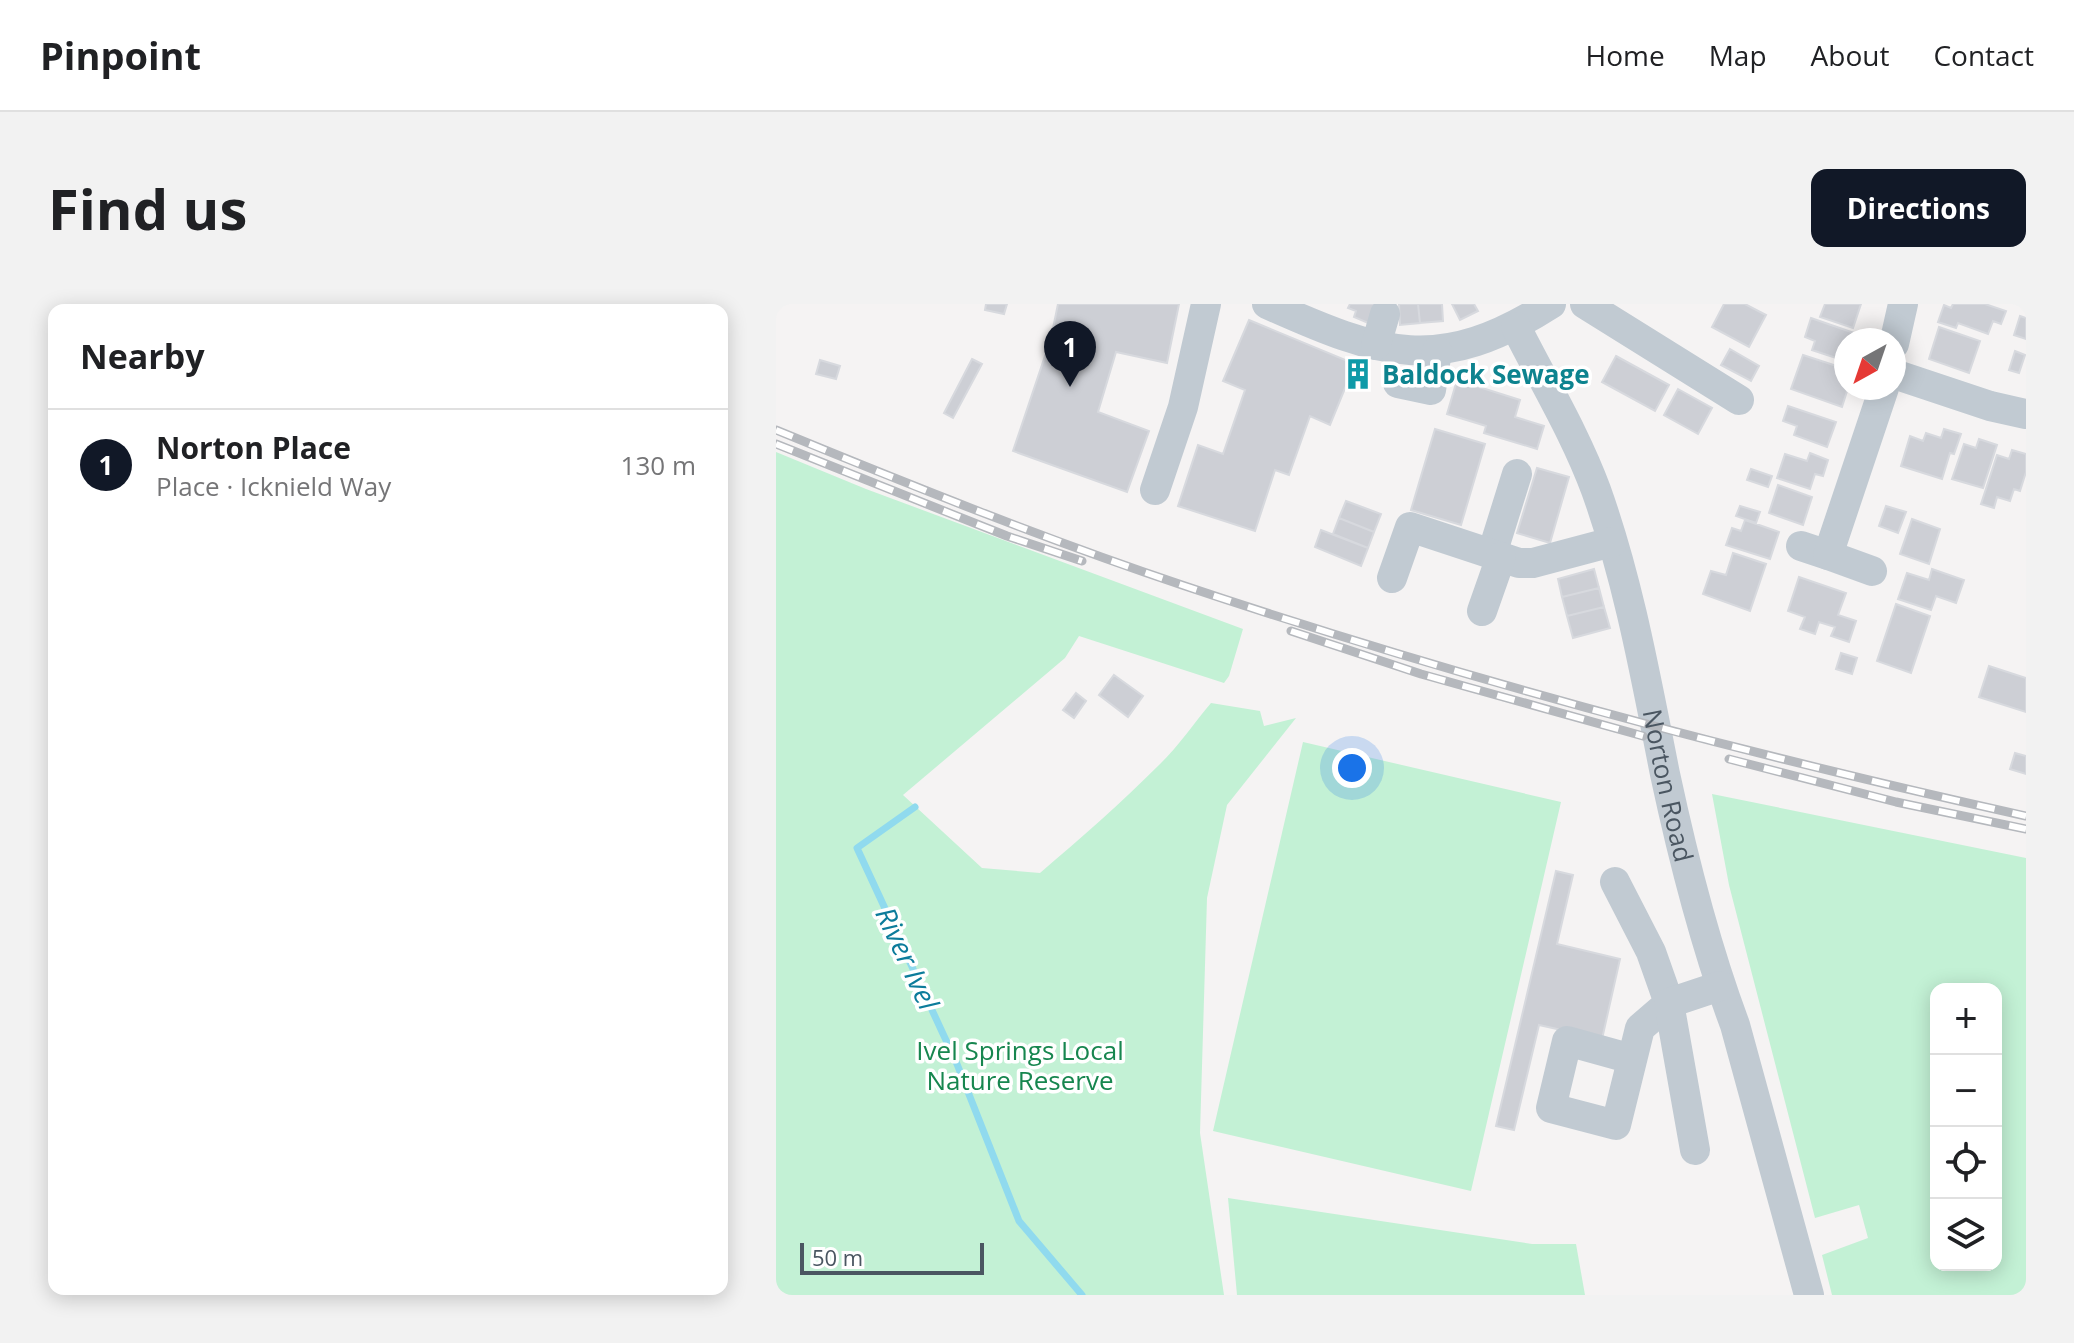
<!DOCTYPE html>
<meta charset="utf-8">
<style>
:root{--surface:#fff;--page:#f2f2f2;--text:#202124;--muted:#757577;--line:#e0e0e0;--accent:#111827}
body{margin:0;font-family:"Open Sans",sans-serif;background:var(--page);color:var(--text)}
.controls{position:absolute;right:24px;bottom:24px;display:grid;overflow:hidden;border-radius:16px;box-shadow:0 4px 20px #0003}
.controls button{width:72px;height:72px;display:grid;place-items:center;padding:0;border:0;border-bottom:2px solid var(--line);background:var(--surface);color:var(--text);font:40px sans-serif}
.compass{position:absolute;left:1058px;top:24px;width:72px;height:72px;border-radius:50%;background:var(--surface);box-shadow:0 4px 20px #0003;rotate:220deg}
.scale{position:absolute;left:24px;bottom:20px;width:184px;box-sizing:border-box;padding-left:8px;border:4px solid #4a5661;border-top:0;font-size:22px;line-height:28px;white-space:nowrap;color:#4a5661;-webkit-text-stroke:6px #fff;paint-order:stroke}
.you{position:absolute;left:576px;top:464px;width:28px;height:28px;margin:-20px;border:6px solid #fff;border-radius:50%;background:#1a73e8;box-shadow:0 0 0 12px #1a73e833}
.badge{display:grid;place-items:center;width:52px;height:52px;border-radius:50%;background:var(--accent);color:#fff;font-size:26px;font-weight:700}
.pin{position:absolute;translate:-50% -66px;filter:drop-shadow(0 2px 4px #0008)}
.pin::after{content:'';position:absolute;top:42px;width:28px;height:24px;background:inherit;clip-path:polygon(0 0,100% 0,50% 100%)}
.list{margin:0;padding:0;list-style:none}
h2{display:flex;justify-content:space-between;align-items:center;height:104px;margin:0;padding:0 32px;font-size:34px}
h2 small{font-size:26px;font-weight:400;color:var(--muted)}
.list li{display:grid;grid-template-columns:52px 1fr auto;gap:24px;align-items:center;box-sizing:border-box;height:112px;padding:0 32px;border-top:2px solid var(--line)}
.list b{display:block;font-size:30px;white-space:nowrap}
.list p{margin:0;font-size:26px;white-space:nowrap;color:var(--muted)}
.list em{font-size:26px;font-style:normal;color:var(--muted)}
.icon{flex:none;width:44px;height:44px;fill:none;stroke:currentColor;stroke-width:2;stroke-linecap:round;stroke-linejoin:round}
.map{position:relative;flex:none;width:1250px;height:991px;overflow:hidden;border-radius:16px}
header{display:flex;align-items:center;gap:48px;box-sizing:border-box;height:112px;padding:0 40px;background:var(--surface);border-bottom:2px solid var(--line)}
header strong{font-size:38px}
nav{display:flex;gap:44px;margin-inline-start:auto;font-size:28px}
.intro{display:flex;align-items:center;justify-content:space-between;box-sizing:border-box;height:192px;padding:0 48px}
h1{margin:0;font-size:56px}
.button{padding:20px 36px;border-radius:16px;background:var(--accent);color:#fff;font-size:28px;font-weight:700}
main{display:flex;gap:48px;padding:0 48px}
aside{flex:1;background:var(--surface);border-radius:16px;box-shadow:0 4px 20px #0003}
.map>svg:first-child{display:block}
.green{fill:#c3f1d5;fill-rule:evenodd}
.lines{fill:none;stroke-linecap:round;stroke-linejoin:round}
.stream{stroke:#90daee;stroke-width:7}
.building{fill:#cdcfd5;stroke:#d7d9de;stroke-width:2}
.minor{stroke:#c1cad2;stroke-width:30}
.rail-casing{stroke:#b5b8bd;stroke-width:9}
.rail{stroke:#fff;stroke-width:6;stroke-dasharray:18;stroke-linecap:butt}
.labels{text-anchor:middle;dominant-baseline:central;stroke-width:7;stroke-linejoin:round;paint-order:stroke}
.culture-label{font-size:26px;font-weight:bold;fill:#0d838f;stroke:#fff;text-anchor:start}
.street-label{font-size:26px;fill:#4a5661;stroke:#fff}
.park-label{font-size:26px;fill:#17864f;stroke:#fff}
.water-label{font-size:28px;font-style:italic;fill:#0c7c9b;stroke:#fff}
</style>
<header>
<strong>Pinpoint</strong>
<nav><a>Home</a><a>Map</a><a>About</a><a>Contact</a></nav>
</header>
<div class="intro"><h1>Find us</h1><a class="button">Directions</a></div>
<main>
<aside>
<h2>Nearby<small></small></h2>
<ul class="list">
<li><span class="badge">1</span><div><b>Norton Place</b><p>Place · Icknield Way</p></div><em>130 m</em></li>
</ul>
</aside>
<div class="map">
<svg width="1250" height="991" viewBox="0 0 1250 991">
<rect width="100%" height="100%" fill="#f5f3f3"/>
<path class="green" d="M0,148l90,37 377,140 -14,47 -5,7 -145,-47 -14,22 -162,137 79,73 58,5c41,-35 81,-70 119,-108 19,-18 35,-42 52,-62l49,8 4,15 32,-8 -69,87 -20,93 -7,235 24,162h-448z
M527,438l258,60 -90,389 -258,-60z
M936,490l314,64v437h-194l-10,-40 46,-17 -9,-33 -44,13 -86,-333zM1160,685h60v276h-60z
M452,894l304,46h44l9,51h-348z"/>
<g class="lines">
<path class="stream" d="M139,503l-58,41 100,216 62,157 63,74"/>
</g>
<path class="building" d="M210,0h21l-3,10 -19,-4z
M282,0h121l-12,59 -51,-11 -18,60 51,19 -22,61 -114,-41 38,-113z
M574,0h25l-7,19 -14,-6 2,-6 -8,-3z
M623,0h19l2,19 -20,2z
M642,0h24l1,17 -23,2z
M676,0h22l4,7 -18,9z
M948,0h21l21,11 -17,32 -37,-20z
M1049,0h36l-8,24 -33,-11z
M1177,0h32l21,7 -5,13 -8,-3 -5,13 -30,-11 -2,5 -18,-6 6,-17 7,3z
M1244,12l6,2v21l-12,-4z
M1035,14l43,15 -2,7h-6l-1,21 -33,-11 3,-9 -10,-4z
M473,16l106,44 -25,61 -20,-9 -21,59 -14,-5 -20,61 -77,-25 20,-61 25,9 22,-64 -22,-9z
M1163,23l41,14 -11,32 -40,-14z
M954,45l29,17 -8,15 -30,-16z
M1239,47l10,4 -6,18 -10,-3z
M1027,51l43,14v19h2l-6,19 -51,-18z
M840,52l53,29 -14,26 -53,-29z
M196,55l10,5 -29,54 -9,-5z
M44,56l20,6 -4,13 -20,-5z
M579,60l13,6 -5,14 -15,-6z
M681,76l63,20 -5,17 29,9 -7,23 -53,-16 2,-7 -39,-12z
M902,85l34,19 -14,26 -34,-19z
M1012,102l48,16 -9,25 -33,-12 3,-9 -14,-5z
M659,125l50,15 -24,81 -50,-15z
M1168,125l17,5 -7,20 -4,-1 -8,26 -41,-13 9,-30 13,5 3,-8 15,5z
M1203,135l18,6 -14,43 -31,-9 12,-35 12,4z
M1236,146l14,4v18l-6,19 -6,-2 -4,12 -13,-4 -3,11 -13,-4 16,-49 12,4z
M1034,149l18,7 -5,16 -8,-2 -5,15 -33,-11 8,-24 22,7z
M761,164l32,9 -19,66 -33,-10z
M975,165l21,7 -4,11 -21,-7z
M1002,181l34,12 -9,28 -34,-12z
M570,197l35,13 -7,18 -35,-14z
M964,202l20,6 -4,11 -20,-7z
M1110,202l20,6 -8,21 -19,-7z
M563,214l35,14 -6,16 -35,-14z
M1136,215l28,10 -11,35 -29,-10z
M969,216l34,12 -9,27 -44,-14 6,-17 9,3z
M545,226l47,18 -7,18 -46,-19z
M957,249l33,11 -16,47 -47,-17 8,-23 15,4z
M818,265l5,19 -37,9 -4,-18z
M1156,265l32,11 -8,23 -20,-7 -5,14 -33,-11 9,-26 22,7z
M1023,273l47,16 -8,22 18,6 -7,21 -18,-6 4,-9 -16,-5 -4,12 -15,-5 5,-12 -17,-6z
M823,284l5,19 -37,9 -5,-19z
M1120,300l34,12 -19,57 -34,-12z
M828,303l6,21 -37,10 -6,-22z
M1065,349l16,5 -5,16 -16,-5z
M1213,362l37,12v34l-47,-15z
M338,371l29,21 -15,21 -29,-22z
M300,389l10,8 -12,17 -11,-8z
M1239,449l11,3v18l-16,-5z
M780,567l17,4 -16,69 63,15 -18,80 -63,-14 -25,105 -18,-4z"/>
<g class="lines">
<g class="minor">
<path d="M491,0c114,51 172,72 284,0"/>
<path d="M809,0l154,96"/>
<path id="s1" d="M740,23c27,54 59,106 80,163 33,92 50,189 69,284 18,84 40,171 70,251l74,270"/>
<path d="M1118,40l9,-40"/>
<path d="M600,41l9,-31"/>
<path d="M1118,70l96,32 36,8"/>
<path d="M622,79l33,7 6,-39"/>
<path d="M379,186l28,-83 23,-103"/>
<path d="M1025,242l27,9"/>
<path d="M716,250l25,-80"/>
<path d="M1096,267l-44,-16 56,-167"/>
<path d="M616,274l18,-51 109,36h14l79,-21"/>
<path d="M706,307l19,-54"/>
<path d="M839,578l36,70 18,51 -29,25 -24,97 -65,-17 16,-67 65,18"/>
<path d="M919,846l-26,-147 51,-17"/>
</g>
<defs>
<path id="rail" d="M0,126c134,55 269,109 406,155 277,93 559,168 844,231
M0,140l231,92 75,25
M515,327l130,43 222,62
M953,455l167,43 130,27"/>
</defs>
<use href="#rail" class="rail-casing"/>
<use href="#rail" class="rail"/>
</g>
<defs>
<symbol id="building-bare" viewBox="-9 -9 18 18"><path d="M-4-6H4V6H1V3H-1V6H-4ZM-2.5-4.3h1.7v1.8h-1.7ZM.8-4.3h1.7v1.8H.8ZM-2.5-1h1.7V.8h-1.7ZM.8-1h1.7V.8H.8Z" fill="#0f9aa8" stroke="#fff" stroke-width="2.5" paint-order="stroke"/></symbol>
</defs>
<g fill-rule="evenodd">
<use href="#building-bare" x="560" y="48" width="44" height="44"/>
</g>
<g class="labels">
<g class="culture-label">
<text x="606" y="70">Baldock Sewage</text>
</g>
<g class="street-label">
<text stroke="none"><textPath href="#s1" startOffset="486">Norton Road</textPath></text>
</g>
<g class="park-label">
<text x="244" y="746">Ivel Springs Local<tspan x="244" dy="30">Nature Reserve</tspan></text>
</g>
<g class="water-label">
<text transform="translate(132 654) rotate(65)">River Ivel</text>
</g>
</g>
</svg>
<div class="controls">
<button>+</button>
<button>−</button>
<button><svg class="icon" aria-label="locate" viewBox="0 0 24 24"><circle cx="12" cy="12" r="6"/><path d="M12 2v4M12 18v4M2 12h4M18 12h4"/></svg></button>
<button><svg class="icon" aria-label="layers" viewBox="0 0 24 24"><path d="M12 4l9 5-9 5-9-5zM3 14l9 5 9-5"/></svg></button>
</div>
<svg class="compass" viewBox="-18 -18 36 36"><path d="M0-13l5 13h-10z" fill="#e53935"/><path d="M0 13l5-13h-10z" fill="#757577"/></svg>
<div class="scale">50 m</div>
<div class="you"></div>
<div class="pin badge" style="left:294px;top:83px">1</div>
</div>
</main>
